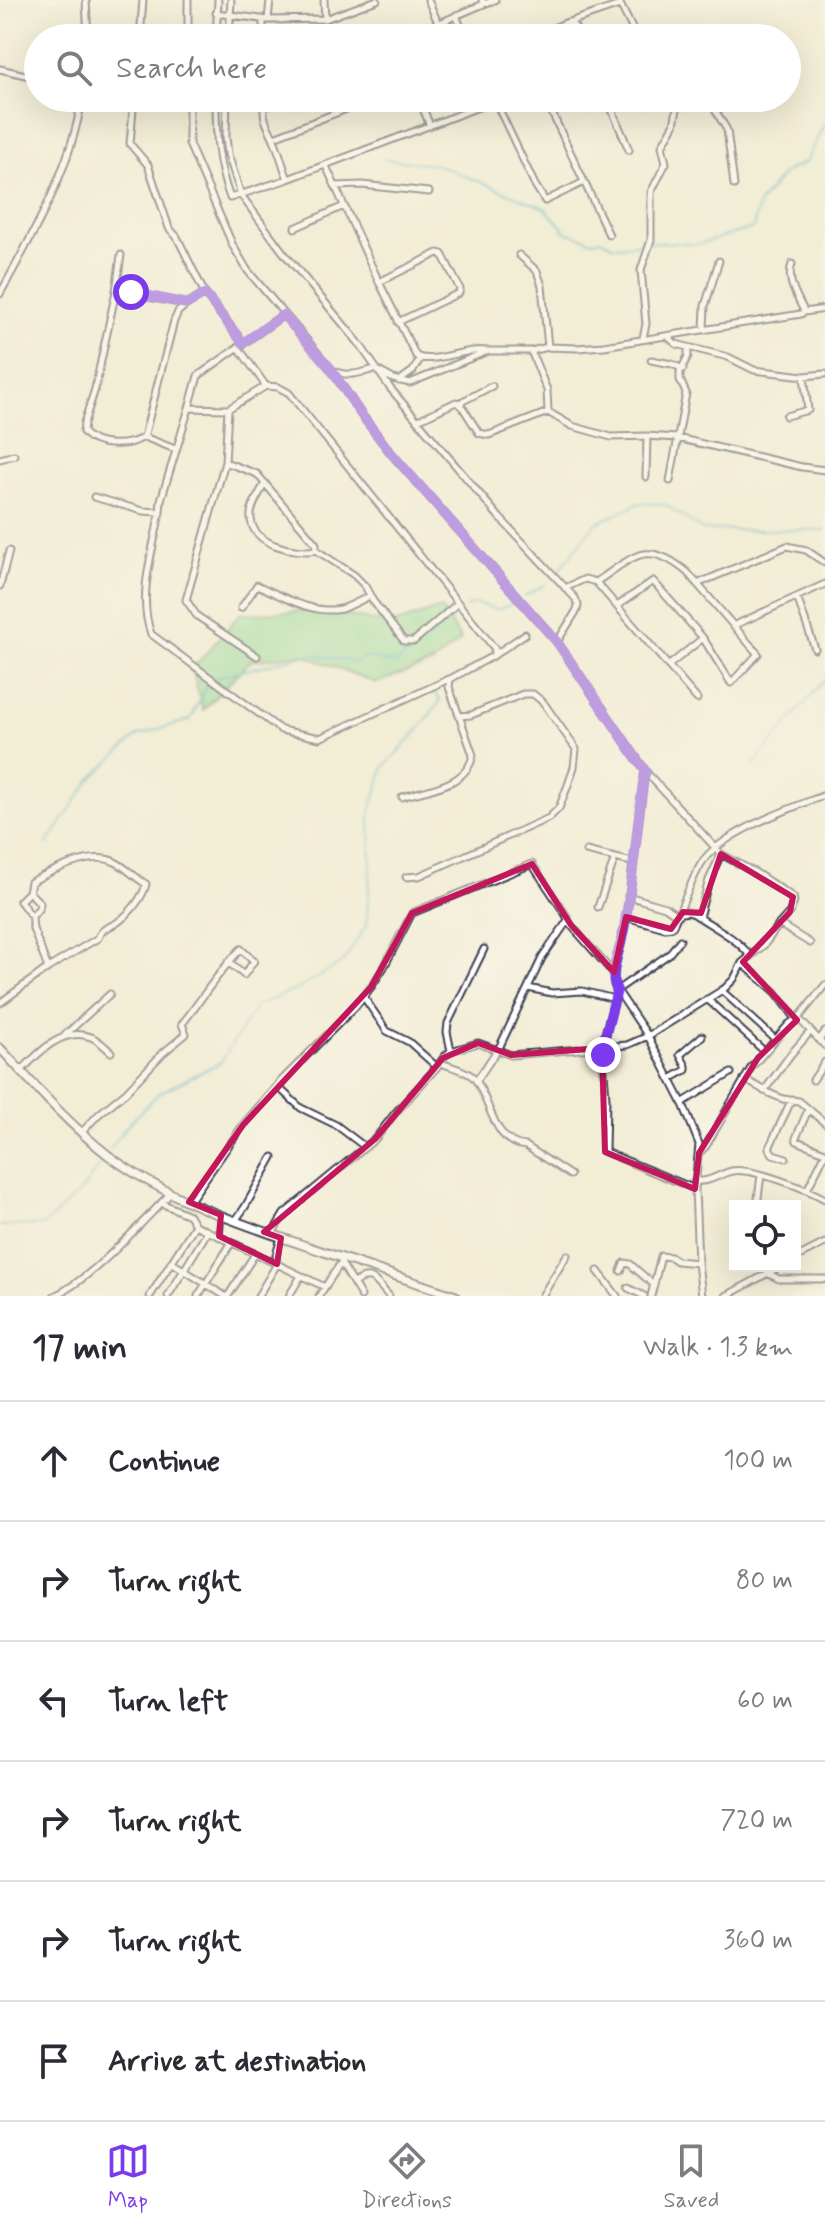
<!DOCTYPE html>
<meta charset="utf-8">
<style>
:root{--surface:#fff;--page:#f2f2f3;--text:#2b2b33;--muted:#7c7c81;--line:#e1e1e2;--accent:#7c3aed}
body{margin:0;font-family:Mynerve,sans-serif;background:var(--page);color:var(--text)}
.controls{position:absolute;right:24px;bottom:24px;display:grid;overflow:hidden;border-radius:0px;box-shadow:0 8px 32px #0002}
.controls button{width:72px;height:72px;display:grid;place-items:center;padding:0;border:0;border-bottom:2px solid var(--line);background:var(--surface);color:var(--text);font:40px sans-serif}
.stop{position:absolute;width:24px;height:24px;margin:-18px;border:6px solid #7c3aed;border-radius:50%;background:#fff}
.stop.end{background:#7c3aed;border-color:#fff;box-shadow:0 2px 8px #0008}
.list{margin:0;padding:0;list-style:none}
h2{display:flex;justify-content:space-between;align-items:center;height:104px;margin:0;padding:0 32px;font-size:34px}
h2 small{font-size:26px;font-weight:400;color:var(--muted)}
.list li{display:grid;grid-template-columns:52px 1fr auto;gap:24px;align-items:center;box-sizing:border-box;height:120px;padding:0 32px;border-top:2px solid var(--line)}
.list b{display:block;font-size:30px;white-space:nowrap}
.list em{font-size:26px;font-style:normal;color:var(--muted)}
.icon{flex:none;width:44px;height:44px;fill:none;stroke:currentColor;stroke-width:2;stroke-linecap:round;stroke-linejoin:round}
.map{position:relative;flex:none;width:825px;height:1296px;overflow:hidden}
.search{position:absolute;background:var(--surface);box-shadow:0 8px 32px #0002;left:24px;right:24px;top:24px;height:88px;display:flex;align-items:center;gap:20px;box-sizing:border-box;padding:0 28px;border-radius:44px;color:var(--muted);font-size:30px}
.sheet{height:824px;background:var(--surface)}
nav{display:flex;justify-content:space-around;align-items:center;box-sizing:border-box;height:112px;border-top:2px solid var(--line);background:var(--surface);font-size:22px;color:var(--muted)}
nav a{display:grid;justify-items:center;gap:4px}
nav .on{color:var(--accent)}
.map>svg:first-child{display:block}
.green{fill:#8dd895;stroke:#587d68;stroke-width:2}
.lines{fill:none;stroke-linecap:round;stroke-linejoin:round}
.stream{stroke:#45abc5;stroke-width:2}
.minor-casing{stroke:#414052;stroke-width:9}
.major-casing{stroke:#414052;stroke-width:11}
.minor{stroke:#fff;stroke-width:5}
.major{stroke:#fff;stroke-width:7}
.route{stroke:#7c3aed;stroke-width:10}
.marked{fill:none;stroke:#c2185b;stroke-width:6;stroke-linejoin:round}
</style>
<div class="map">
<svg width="825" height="1296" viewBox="0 0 825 1296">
<rect width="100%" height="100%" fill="#fbf7ec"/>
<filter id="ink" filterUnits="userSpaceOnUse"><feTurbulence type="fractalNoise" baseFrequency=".0125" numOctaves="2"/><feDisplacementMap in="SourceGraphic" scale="16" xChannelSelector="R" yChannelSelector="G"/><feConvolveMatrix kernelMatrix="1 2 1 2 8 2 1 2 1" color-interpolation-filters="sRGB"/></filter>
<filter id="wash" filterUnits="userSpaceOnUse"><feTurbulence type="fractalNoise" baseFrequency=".006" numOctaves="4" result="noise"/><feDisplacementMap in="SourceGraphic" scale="32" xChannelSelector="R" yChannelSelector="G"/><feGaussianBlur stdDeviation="1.8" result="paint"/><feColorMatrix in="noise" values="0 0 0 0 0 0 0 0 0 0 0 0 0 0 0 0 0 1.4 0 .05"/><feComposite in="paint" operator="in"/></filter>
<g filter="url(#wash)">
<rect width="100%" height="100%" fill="#f2edd6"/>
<path class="green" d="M441,608l20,32 -28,23 -57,20 -75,-29 -51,7 -47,49 -11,-41 48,-55 83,-4 68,15z"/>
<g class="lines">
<path class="stream" d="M385,159l53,6 107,43 21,24 27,9 7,-2 15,7 42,-4 42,2 54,-16 6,-25 26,-31 21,-10 19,-40
M560,569l35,-45 44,-21 27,2 37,25h122
M525,596l20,-11
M466,607l9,-4 23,7 17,-8
M754,764l71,-85
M47,844l43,-64 47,-44 53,-16 20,-41 99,-25 46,8 11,-5 30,7 62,-51
M110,1149l15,-21 34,-35 62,-31 35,-56 44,-18 43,-26 23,-36 5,-60 -1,-53 14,-46 33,-35 23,-31 -5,-9
M0,1226l44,-1 38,-35 21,-30"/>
</g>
</g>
<g filter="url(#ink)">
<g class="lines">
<defs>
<path id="minor" d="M86,0l2,38
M188,0v38
M324,0l1,19
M428,0l11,25
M482,0l2,4 11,-4
M618,0l19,38
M216,13l52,7 2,-20
M456,15l9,23
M263,19v19
M268,20l57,-1 52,-19
M569,22l51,-17
M140,38l3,-38
M216,38l2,-38
M229,38l2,-38
M403,38c28,-10 53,-23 81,-34
M528,38l40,-16 6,4 7,12
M0,69l38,9
M134,98l-4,46 18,21 21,63 8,9 28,57
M189,98v46l44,102 15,25 83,98 29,44 31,40 166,189 89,130 75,82 -12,26 -10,37
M216,98c0,37 1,65 14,100l58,-19
M227,98l-1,39 2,17 13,41 42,57 75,90 32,46 110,130 75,80 3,7 -1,5 -20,32
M264,98c-1,26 2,22 11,44 5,12 8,25 13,37l204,-77 5,3 38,80 10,16 39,-19
M419,98l11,28
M545,98l64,137
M607,98l22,52
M708,98l19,32 7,55
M274,137l101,-39
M326,166l53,116 37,74c16,9 50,-9 71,-5
M335,186l27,-1 67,7
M295,228l49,-22
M519,255l18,16 5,15 6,61
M792,264c-6,17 5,32 12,47
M379,282l59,-29 4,1 18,35 -1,4 -61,29
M116,291l5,-36
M0,294c34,-62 71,-125 82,-196
M704,330l1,-24 14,-45
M667,336l9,8 52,13 26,13 50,6 21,-2
M643,338l3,-14 -5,-54 10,-30v-48l15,-29 -4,-17 12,-21 5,-27
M651,360l21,4 11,5
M332,370c15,8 28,3 43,-1l18,10 17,4 78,-32h43l17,-4 29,1 27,-2 197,-32 3,-2 21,-3
M399,381l14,-10 7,-12
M266,386l12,1 11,6 206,256 -2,7 -43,23 -1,8 24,68c-6,31 -45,34 -71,42
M459,403l33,-17
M189,408l9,-32 85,-61
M228,409l-3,53 -39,138 11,16 60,40
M548,412l24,14 39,11 36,-1 30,2 125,29 23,3
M786,416l22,-6 -4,-34
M418,420l38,-18 5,3 18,28 10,2 59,-23 -1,-22 -16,-39
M144,437l30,-116 4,-9 8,-7
M175,449l-31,-12c-16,10 -48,11 -61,-5l1,-9 11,-34 21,-98 71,13 18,-10 38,49
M0,459l14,-4
M225,462l32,12 59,70v6c-20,4 -63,-5 -65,-31 -2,-11 9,-26 14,-36
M646,477l1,-41
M670,481l16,-88 -6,-13v-8l8,-16v-9
M94,497l49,14 17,1 1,-12 28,-92 39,1 38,-23 -28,-39
M160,512c-7,40 -23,83 -9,122l130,96 39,8 129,-59
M316,550l38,25 11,11 8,15 31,40h10l44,-38
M596,582c38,-25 50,-44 91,-10l71,82 -27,29 -28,-45 -50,-57 -36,25
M697,584l90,-38 19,4 19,13
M0,586l9,-35
M565,588l20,-9 11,3 101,117
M797,597l18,52
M241,608l16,-23c25,11 56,30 84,24 10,-3 20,-9 29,-13
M733,626l92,-42
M493,656l32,-22
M668,666l35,-28
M646,773l-2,4c-8,55 -11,112 -23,166 -3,13 -12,35 -4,47l-15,58 4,50 -1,54 90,37
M586,851l46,11
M406,877l13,-1 130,-58 10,-10 9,-23 6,-18 2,-18 -33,-47 -10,-8h-10l-52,21 -12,1
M628,896l37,11 13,9
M598,907l17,-49
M682,913l6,-1 6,2c18,12 43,24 56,42
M32,917l-12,-16 9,-9 11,11 -1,5 -7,9 1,12 15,39
M626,917l39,11 7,-1c11,-20 17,-43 29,-63 18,-31 91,-56 124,-69
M779,924l31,19
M680,940l-11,14 -52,36 31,46 35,68 16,40 -4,45 3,74 4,33
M742,963l34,29 21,28 28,-35
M528,988l24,5 30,-2 33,8
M721,990l54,49
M363,996l24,35 22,11 28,25
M707,999l57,52
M0,1003l48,-35 50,-30c4,-11 11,-10 20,-16 11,-8 25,-24 28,-38 -9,-5 -23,-19 -31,-22 -23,-12 -64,9 -84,20l-2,10
M65,1035l45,-41
M819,1040l6,-8
M451,1051l-4,-19 1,-9 36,-74
M441,1063c10,4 28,8 34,16 15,20 18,66 51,67l44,29
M21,1071c17,-18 42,-45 70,-34 8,3 14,10 20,15
M670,1079l16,-9v-4l-6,-11 22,-19
M744,1079l27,15 12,5 16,2 26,22
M477,1080l23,-34 42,-88 26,-38
M813,1080l12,-18
M277,1086l24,22 35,17 29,22
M764,1091l27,-37 19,-22
M682,1103l49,-30
M808,1110l-12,28 1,3 28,11
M82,1132l17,-18 27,-22 37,-39 23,-19 -4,-10c20,-25 36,-52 59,-75l13,12 -10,14 -16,-13
M699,1153l7,-7 45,-78 38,-44 4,-3h8l24,25
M786,1158l-13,-4 -4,-6 23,-49
M695,1181c15,2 23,-7 37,-10 19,-4 75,18 93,28
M807,1190l18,-36
M189,1202l54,-77 37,-43 76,-76 15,-19 13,-20 28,-54 120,-49 34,51 5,10 43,49
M161,1203l28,12 6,10
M757,1206l4,-31
M235,1221l10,-14 28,-50
M272,1234l12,-20 91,-75 21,-27 41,-45 7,-10 7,-6 27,-8 33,12 116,-10 21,-9 76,-47 10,-10 8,-16 22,-18 17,-23 9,-10 4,-10 -1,-5 -37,-24 -35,-19
M219,1236l2,-21
M795,1258l30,-15
M171,1262l54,34
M341,1263l20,33
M598,1271l19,25
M621,1271l3,-8 6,1 24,21
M767,1273l12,6h46
M354,1283c19,-13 23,1 35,13
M628,1288l16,8
M54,1296c38,-17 86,-72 116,-102
M150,1296l45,-71 130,62
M168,1296l40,-65
M198,1296l34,-54
M228,1296l27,-42
M258,1296l19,-32 -1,-9 5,-17
M289,1296l12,-20
M319,1296l25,-38
M542,1296l25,-41
M651,1296l10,-40 10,1 6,4 21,2
M726,1296l55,-30"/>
<path id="major" d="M0,1048c34,37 68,76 108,107 60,45 133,69 204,93 48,16 96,32 144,48"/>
</defs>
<use href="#minor" class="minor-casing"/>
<use href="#major" class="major-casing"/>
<use href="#minor" class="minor"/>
<use href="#major" class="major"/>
</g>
</g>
<g class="lines" filter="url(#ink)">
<path class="route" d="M131,292l56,12 18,-10 38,49 40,-28 48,54 29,44 31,40 166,189 89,130 -2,5c-8,55 -11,112 -23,166 -4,13 -12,35 -4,47l-15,58 1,7"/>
</g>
<path d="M0 0H825V1296H0ZM721,854l72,43 -3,15 -47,50 54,58 -39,38 -59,95 -4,36 -90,-37 -3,-104 -91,7 -33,-12 -35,15 -68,81 -111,93 17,6 -4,26 -58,-28 2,-21 -32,-13 54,-77 128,-138 41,-74 120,-49 39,61 43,47 12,-55 45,12 12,-17 18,1z" fill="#f2edd6" fill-opacity=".55" fill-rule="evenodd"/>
<path class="marked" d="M721,854l72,43 -3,15 -47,50 54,58 -39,38 -59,95 -4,36 -90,-37 -3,-104 -91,7 -33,-12 -35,15 -68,81 -111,93 17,6 -4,26 -58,-28 2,-21 -32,-13 54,-77 128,-138 41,-74 120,-49 39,61 43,47 12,-55 45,12 12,-17 18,1z"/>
</svg>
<div class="controls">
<button><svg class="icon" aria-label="locate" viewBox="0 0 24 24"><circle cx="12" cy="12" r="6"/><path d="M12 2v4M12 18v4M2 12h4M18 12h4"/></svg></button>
</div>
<div class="stop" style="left:131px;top:292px"></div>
<div class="stop end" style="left:603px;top:1055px"></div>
<div class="search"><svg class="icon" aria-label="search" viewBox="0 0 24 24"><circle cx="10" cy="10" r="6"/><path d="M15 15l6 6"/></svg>Search here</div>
</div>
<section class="sheet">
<h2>17 min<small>Walk · 1.3 km</small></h2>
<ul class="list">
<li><svg class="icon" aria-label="ahead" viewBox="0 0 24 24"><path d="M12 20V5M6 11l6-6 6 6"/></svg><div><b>Continue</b></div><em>100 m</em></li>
<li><svg class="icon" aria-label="right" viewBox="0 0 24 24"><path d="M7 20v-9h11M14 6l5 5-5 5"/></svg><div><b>Turn right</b></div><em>80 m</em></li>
<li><svg class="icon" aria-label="left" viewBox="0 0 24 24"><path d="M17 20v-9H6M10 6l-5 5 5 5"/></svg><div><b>Turn left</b></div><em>60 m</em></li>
<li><svg class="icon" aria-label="right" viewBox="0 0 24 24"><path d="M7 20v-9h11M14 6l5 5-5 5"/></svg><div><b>Turn right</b></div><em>720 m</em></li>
<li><svg class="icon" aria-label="right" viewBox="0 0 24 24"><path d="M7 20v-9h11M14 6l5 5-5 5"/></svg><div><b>Turn right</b></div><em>360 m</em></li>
<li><svg class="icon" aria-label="arrive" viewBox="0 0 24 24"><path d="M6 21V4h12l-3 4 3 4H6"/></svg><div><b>Arrive at destination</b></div></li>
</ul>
</section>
<nav>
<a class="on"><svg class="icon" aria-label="map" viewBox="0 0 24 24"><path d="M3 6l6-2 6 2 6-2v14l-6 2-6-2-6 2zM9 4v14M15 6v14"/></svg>Map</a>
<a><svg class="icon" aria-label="directions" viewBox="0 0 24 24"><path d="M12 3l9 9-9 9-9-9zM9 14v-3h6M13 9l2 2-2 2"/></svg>Directions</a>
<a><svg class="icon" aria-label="saved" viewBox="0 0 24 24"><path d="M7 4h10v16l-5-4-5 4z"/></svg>Saved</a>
</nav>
